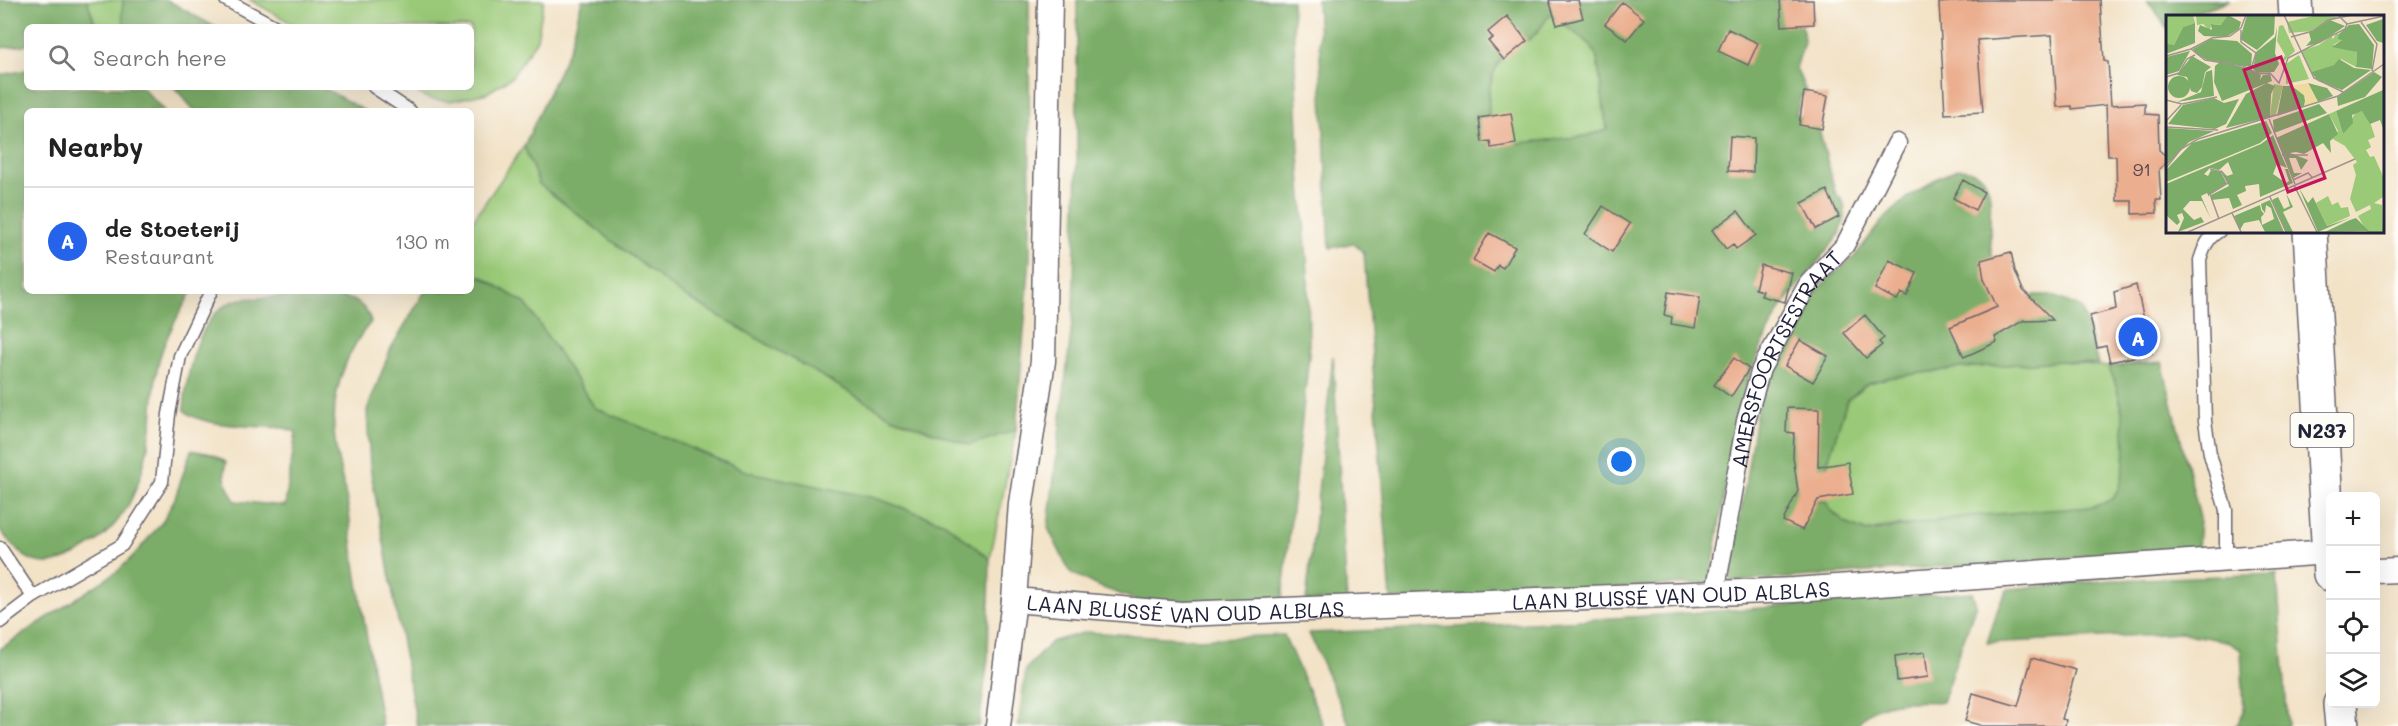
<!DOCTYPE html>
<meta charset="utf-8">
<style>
:root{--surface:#fff;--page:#f2f2f2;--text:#222;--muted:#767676;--line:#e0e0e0;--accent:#2563eb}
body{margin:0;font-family:Mali,sans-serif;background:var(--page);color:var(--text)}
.controls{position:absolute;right:18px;bottom:18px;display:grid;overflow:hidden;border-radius:9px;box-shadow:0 6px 24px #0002}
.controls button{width:54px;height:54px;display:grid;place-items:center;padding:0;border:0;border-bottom:2px solid var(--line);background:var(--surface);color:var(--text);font:30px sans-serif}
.you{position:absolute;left:1622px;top:462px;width:21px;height:21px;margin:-15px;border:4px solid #fff;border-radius:50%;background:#1a73e8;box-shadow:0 0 0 9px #1a73e833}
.badge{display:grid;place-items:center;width:39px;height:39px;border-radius:50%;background:var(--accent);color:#fff;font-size:20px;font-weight:700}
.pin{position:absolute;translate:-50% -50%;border:3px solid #fff;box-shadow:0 2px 6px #0006}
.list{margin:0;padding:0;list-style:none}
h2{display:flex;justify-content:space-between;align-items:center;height:78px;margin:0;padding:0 24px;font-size:26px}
h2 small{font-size:20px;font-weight:400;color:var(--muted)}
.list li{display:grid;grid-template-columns:39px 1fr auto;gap:18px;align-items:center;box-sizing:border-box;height:108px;padding:0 24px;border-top:2px solid var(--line)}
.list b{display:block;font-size:22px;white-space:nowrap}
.list p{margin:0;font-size:20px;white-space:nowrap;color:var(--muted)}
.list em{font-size:20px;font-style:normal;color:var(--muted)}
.icon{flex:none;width:33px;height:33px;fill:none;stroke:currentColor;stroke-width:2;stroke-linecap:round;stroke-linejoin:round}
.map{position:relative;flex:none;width:2398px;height:726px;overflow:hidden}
.search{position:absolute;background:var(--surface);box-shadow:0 6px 24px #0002;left:24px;top:24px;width:450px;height:66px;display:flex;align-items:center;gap:15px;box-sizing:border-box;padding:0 21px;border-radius:9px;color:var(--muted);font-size:22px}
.panel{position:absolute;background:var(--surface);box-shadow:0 6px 24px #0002;left:24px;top:108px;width:450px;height:186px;border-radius:9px}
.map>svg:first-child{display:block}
.green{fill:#9ac977;stroke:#5e7659;stroke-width:1.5}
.forest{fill:#7bad68;stroke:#4e6852;stroke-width:1.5;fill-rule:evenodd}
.building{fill:#ebaf8f}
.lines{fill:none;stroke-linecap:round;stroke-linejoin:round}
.service-casing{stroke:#6b656c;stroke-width:15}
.pedestrian-casing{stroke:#6b656c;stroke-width:21}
.minor-casing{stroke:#6b656c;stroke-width:27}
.primary-casing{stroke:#6b656c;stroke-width:36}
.service{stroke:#fff;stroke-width:12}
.pedestrian{stroke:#fff;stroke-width:18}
.minor{stroke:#fff;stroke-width:24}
.primary{stroke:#fff;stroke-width:33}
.labels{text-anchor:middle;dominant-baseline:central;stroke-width:5;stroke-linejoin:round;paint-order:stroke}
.number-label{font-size:18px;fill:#544550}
.shield{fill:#fdfcf7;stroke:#646373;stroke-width:1.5}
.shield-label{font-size:20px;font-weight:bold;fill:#22223b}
.street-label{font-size:21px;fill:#22223b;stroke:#fdfcf7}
.inset-road{fill:none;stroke:#9f958e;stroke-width:1.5}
.view{fill:#c2185b;fill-opacity:0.15;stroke:#c2185b;stroke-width:3}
.inset-edge{fill:none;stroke:#22223b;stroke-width:3}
</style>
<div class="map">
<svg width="2398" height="726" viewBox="0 0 2398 726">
<rect width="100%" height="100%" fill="#fdfcf7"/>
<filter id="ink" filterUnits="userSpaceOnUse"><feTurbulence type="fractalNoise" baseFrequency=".0167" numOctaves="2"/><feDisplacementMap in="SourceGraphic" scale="12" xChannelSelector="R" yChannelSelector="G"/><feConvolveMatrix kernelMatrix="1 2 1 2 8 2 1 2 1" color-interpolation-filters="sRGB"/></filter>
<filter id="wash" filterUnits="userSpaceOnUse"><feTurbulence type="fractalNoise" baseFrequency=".008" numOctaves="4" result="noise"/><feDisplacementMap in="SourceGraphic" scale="24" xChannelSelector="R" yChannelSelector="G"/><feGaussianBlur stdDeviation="1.35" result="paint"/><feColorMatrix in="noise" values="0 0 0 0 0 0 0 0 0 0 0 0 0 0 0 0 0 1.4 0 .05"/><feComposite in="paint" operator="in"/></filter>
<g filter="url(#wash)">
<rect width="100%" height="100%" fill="#f2e2c6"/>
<path class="green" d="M87,0h36l2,27h-29z
M250,0h294l-7,39 -25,38 -25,16 -36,8 -22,-2 -22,-12h64v-60h-173z
M1549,14l41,30 7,14 10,72 -21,6 -94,11c-4,-31 -10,-72 16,-95 7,-6 17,-9 24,-15 7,-5 12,-15 17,-23z
M524,146l15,38 139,108 214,125 76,28 48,-15 -26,129 -45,-36 -70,-25 -127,-26 -153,-64 -69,-104 -45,-28 -10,1v-54z
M2060,361l48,6c16,25 24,101 8,127 -6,9 -15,10 -24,13l-206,20 -19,5 -22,-9 -16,-15 -19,-6 16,-35 21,-67 21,-17 24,-6 69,-9z"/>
<path class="forest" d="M0,0h87l9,27h-69v18l-27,3z
M123,0h44l48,27h-90l-3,-12z
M582,0h447l1,257 -14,173 -47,15 -77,-28 -214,-125 -139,-108 -15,-38 46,-99z
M1077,0h215l8,172 8,101 1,82 -27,246 -140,1 -47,-17 -25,-13 -22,-44 25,-213 4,-149z
M1317,0h482l5,42 -8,26 12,28 -7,-1 -5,20 21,6 18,71 9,11 1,15 -5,16 -57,71 -16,29 -15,34 -15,46 -27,169 -319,17 -27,-347 -11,-10 -23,5zM1550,15l40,29 7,14 10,72 -21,6 -94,10c-4,-30 -10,-71 16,-94 7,-6 17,-9 24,-15 7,-5 12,-15 18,-22z
M2147,0h83l-44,16h-19v12z
M27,70v17h115l22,24h-137v180h165c-12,21 -25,43 -32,66 -6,20 -6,43 -8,64 -8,61 -24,111 -84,137 -34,14 -48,-3 -68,-28v-455z
M174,87h148l43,24h-170z
M1959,168c40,5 30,36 31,66 0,10 2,23 5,33 4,14 16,28 24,40l16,-12h16l31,13 16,56 -38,-3 -99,7 -69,9 -24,6 -21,17 -21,67 -16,35 16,-1 3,7 16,15 22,9 100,-16 125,-9c9,-3 18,-4 24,-13 16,-26 8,-102 -8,-127l54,-5 38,156 -2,30 -468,34 26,-167 11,-39 20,-39 24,-39 16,-18 28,-24 26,-34 26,-24 31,-20z
M481,276l45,28 69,104 153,64 127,26 70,25 45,36 -2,99 -9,68h-562l-47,-259 -3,-57 24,-62 34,-57h46v-14z
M320,295c23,2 44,1 51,27 -21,24 -35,59 -37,92 -2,34 10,66 15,99 2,17 3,34 6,50 8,55 18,109 27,163h-382v-77l118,-78 18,-18 27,-32 12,-23 16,-48 21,4 14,8c-4,16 1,25 9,39l50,5 11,-74 -12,-4c-26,-2 -83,0 -100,-18 2,-35 14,-99 53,-110 7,-2 16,-2 23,-2 20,-1 40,-2 60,-3z
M1333,356l14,246 -41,-1z
M2277,574l11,152h-54l3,-1 7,-14 -3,-61 -15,-9 -45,-8 -194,10 13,-41 8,-13 106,-9z
M1972,592l4,12 -34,98c-28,-1 -69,-4 -85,24h-507l-41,-93c221,-7 443,-24 663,-41z
M1086,632l111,7 87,-4 40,91h-306l8,-57 25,-27z"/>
<g id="blocks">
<path class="building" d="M1549,0h29l5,18 -26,7z
M1780,0h33l1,24 -32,2z
M1980,0h120l4,61 4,1 3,43 34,-2v11l13,1 1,35 8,7v5l-8,7 2,31h-5l1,13 -25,1v-13h-15l-1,-45h-8l-2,-51 -34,4v-3l-15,1 -5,-72 -75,5 6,72 -38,2 -6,-111z
M1622,2l22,17 -17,21 -22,-16z
M1507,16l20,25 -23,19 -16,-19 5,-3 -5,-6z
M1728,29l30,14 -10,22 -30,-14z
M1804,92l24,4 -6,33 -23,-4z
M1511,113l5,31 -25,4 -1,-7 -8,1 -3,-24z
M1730,136l24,2 -1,34 -25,-1z
M1963,180l21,12 -9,18 -22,-12z
M1827,190l12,27 -23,12 -14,-26z
M1603,206l27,18 -18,28 -27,-18z
M1738,211l18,24 -20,14 -3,-5 -7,5 -14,-19z
M1489,233l26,14 -12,21 -5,-3 -4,7 -21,-12z
M2011,252l4,19 8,19 30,30 -27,1 -2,-1 -29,17 2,5 -33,15 -14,-30 47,-20 -13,-28 -3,-19z
M1889,260l28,13 -10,23 -6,-3 -4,7 -22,-11z
M1761,265l31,8 -7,29 -24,-6 2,-5 -8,-2z
M2136,285l16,68 -42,9 -4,-16 -9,2 -7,-32 26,-7 -2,-17z
M1668,292l32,5 -5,31 -24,-4 1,-7 -8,-2z
M1865,315l19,23 -5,4 3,3 -16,13 -22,-25z
M1800,340l28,16 -15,26 -28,-16z
M1734,358l15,11 -18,28 -17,-12z
M1787,408l32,1 -1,58 30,-5 5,32 -35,6 -16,30 -19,-9 15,-30 -5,-34 1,-24 -8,-1z
M1925,652l3,25 -31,4 -2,-25z
M2032,658l44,12 -14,49 4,1 -1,6h-82l-18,-5 8,-28 45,13z"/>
</g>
</g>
<g filter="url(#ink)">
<use href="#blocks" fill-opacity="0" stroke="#6b656c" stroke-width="1.5"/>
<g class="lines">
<defs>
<path id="service" d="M226,0l50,27
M374,87l36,24
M2219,231c-12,7 -15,17 -19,29l5,161 5,33 16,56v49
M0,548l33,49
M0,622l33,-25 89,-52 40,-63 7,-68 11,-58 31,-65"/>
<g id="pedestrian">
<path id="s1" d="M1715,593l31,-172 15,-52 47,-85 37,-39 52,-102"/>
</g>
<g id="minor">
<path d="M2376,571l22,-1"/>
<path id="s2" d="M1014,600l167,14 613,-24 535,-38"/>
<path d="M998,726l16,-126 7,-97 22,-142 7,-361"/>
</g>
<path id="primary" d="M2295,0l1,16
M2310,231l20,343
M2340,704l2,22"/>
</defs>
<use href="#service" class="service-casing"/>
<use href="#pedestrian" class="pedestrian-casing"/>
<use href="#minor" class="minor-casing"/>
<use href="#primary" class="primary-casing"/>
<use href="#service" class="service"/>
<use href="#pedestrian" class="pedestrian"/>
<use href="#minor" class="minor"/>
<use href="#primary" class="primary"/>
</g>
</g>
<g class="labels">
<g class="number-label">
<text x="2142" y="169">91</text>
</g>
<rect class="shield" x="2290.5" y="413" width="63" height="34" rx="4.5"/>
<g class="shield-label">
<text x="2322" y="430">N237</text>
</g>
<g class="street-label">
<text stroke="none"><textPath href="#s1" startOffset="248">AMERSFOORTSESTRAAT</textPath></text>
<text stroke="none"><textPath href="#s2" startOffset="658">LAAN BLUSSÉ VAN OUD ALBLAS</textPath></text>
<text stroke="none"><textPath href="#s2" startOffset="172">LAAN BLUSSÉ VAN OUD ALBLAS</textPath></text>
</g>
</g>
<g transform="translate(2166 15)">
<rect width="218" height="218" fill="#f2e2c6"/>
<path d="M27,0l2,8 -12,4 -9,18h-7l-1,-29zM30,0h32l-6,10 -9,-1 -4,6 -6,-6 -6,1zM152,0l19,2 -25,14 -23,2 -2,-11zM117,10l12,26 -14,13 4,-9 -8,-14 2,-15zM170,19h5l1,6 -9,5 24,7 -1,15 -15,-8 -6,6 -24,7 -10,-21 18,-6 12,-9 2,3zM133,40l10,24 -23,5v-20zM108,69l9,2 -7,28 -6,3zM170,96l7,23 13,-22 6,-1 7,8 6,18 -7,3 3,7 -5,3 4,7 4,-1 9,20v21l-9,6 8,2 1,27h-16l-9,-16 13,-7 -1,-4 -14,7 -6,-13 6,-24 -3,-10 4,-3 -12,-16 -12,-7 5,-8 -9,-17zM162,181l4,9 6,-3 3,6 7,-1 2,9 -23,10 -11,-23z" fill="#9ac977"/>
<path d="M62,0l13,7 -2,7 -13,8 -22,-1 -6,-5 2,-6 12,5 -1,-6 10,1zM81,0h28l-1,19 -17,16 -17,-11zM217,4v24l-6,-2 -11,-16zM164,5l15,6 -25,17 -14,3 5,-6 -2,-7zM29,8v20l-29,11v-10l8,1 9,-18zM193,9l15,21 -2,24 -16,-2 1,-15 -25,-5 10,-7 -4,-1 1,-5 10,-9zM111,12l-2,26 4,11 -5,8 -17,1 -4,-4 3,-17 19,-15zM45,24l26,2 15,13 -1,13 -44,-7 -11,-6 -3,-5zM24,36l-11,20 -13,4v-18zM26,41l19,11 -6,5 -3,15 -5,6 -6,-2 -4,-14 -10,-2zM173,44l15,9 17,2 -29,20 -24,-9 -7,-9 23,-7zM54,47l27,6 14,7 -1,5 3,-5 7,-1 2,7 -50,20 -8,-19 1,-16zM46,55l2,26 -37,6 24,-10 5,-20zM208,57l8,5 -17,20 -27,9 -1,-9zM2 72a11 11 0 1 1 22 0a11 11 0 1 1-22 0ZM101,68l8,3 -4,8 -1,23 -44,11 20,-34zM142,68l19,5 6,8 -15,6zM117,71h9l12,8 1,7 -1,6 -27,9zM217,75v38l-3,-8 -10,4 -8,-13 -10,4 1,8 -10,11 -7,-23zM48,83l10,5 15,-4 -13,25 -11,5 -47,-5 15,-19zM153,89l8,9 -53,20 -1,-13zM163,99l9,20 -8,7 1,12 -8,-10 -19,11 -8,-2 -6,1 18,7 -7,10 -5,-12h-7l5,15h8l-9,5 -17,-40zM100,106l6,12 -12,10 -94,39v-12l26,-27zM0,113l48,3 -25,11 -23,24zM107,120l14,33 -10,-4 -4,10 13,9 3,-2 -4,-12h3l5,14 -33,14 -1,-13 -14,2 1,5 -9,4 5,10 -9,4 -4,-11 -18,2v-5l18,-9 -9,-17 7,7 6,-2 -5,-12 -9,8 -9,-2 -6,6 4,2 3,-6 10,2 6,12 -18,11v2l-2,-4 -6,3 10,23 -9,-18h-12l-7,8 11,11 7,-3 3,5 -26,10 6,-14 -2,-5 -5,2 3,7 -3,3 -11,-10v-31l95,-40zM133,173l9,15 5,-6 14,29 23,-8 -32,14zM120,178l7,14 -10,5 10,20h-7l-14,-32 6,-3 6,12 6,-3zM104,185l14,32h-19l-6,-12 -15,3 -4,7 -6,-14 26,-11 1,5 3,4 -3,3 1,8 12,-6 -3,-11 -5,-3 -1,8 -3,-4 -1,-5zM190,203l13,13 -44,1 25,-12z" fill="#7bad68"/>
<path d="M142,68l10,19 -14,5 2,-10 -14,-11z" fill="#eeda9e"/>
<path class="inset-road" d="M118,0l30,63 29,14M195,7l16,22 -5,27M181,9l37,-8M75,15v12l15,11 -5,16M125,22l22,-6 15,-11 24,-5M25,34l14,11 38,6 16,8 11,-1 9,10 9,-25 57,-29 2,-5 -9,-9M0,41l25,-7 21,-11 18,-2 11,-8 5,-13M0,62l13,-4 8,-14 8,-4M0,85l16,4 35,-7M103,104l26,65M0,106l15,-16M0,112l52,3M116,140h26M0,153l15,-19 17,-10 140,-43 46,-32M44,154l12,3 6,11 -18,11 9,25M127,165l15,-7 4,4M128,170l23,47M104,182l16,35M66,198l9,19M22,217l167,-73"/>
<path class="view" d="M115,42l44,121 -37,14 -44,-122z"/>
<rect width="218" height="218" class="inset-edge"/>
</g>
</svg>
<div class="controls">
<button>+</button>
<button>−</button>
<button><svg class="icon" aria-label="locate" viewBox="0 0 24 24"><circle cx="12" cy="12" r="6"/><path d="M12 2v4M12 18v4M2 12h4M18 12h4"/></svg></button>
<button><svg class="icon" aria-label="layers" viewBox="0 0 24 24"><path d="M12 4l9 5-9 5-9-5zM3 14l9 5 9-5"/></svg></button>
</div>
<div class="you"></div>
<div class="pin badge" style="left:2138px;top:337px">A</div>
<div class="search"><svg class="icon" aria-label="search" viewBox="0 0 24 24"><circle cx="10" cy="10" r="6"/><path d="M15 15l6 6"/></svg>Search here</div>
<section class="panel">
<h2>Nearby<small></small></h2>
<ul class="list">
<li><span class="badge">A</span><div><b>de Stoeterij</b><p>Restaurant</p></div><em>130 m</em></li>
</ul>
</section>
</div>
